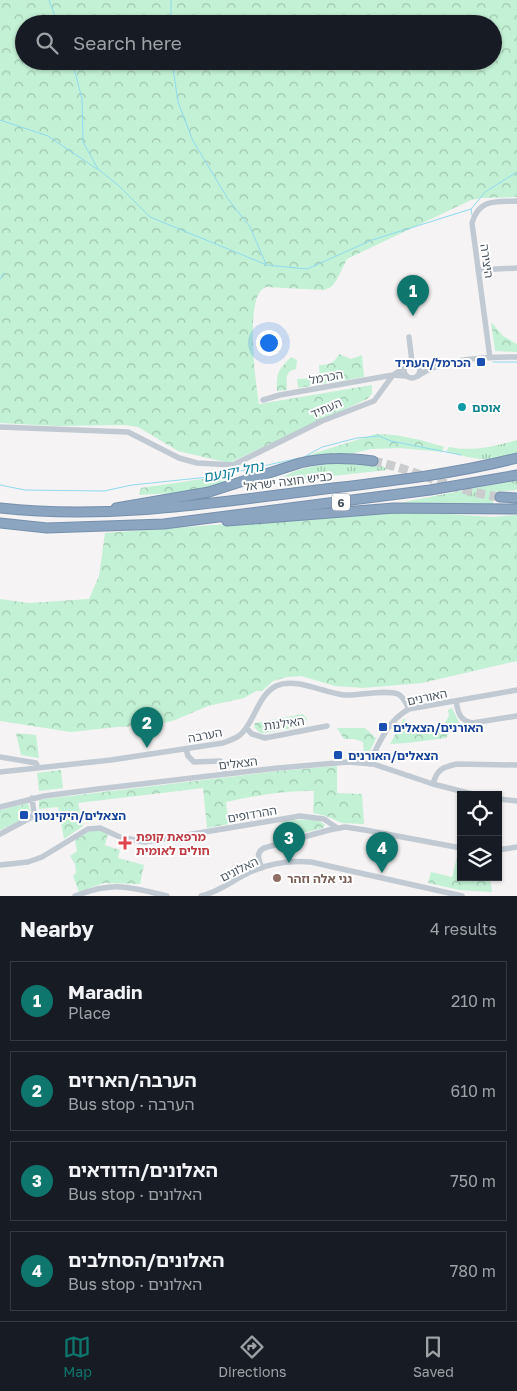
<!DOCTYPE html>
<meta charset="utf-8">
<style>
:root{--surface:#171b24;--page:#242831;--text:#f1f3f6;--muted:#9ea1a6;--line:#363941;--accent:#0f766e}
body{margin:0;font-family:"Golos Text","Noto Sans Hebrew",sans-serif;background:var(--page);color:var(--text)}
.controls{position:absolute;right:15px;bottom:15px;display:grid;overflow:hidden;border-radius:0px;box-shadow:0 1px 4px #0004}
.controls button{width:45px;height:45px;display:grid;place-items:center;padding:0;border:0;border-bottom:1px solid var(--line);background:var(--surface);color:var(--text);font:25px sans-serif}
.you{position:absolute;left:268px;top:342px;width:18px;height:18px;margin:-12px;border:4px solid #fff;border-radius:50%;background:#1a73e8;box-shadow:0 0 0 8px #1a73e833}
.badge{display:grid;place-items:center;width:32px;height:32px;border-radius:50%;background:var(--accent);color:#fff;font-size:16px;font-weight:700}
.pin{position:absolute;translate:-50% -41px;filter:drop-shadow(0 1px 2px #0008)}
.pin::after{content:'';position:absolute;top:26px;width:18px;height:15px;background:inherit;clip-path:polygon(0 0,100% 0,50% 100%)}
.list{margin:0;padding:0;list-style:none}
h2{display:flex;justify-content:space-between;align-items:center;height:65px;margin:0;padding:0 20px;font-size:21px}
h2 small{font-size:16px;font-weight:400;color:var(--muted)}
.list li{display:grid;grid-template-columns:32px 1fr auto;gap:15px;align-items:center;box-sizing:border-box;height:80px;margin:0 10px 10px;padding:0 10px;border:1px solid var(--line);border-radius:0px}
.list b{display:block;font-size:19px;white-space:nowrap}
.list p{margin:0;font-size:16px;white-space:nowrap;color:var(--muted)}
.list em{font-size:16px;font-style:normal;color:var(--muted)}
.icon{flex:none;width:28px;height:28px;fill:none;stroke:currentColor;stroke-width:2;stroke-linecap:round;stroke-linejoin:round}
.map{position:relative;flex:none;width:517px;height:896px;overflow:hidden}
.search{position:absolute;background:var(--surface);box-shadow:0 1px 4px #0004;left:15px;right:15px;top:15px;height:55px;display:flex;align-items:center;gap:12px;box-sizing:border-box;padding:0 18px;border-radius:28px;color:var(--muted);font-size:19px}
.sheet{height:425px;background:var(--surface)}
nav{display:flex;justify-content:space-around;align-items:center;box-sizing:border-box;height:70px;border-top:1px solid var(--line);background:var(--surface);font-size:14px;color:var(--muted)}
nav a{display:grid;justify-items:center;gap:2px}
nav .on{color:var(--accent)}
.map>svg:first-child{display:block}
.grass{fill:url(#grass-tufts)}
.forest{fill:url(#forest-crowns);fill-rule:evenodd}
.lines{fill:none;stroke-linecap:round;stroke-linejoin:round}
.stream{stroke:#90daee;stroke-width:1}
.highway-tunnel{stroke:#caccce;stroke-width:9;stroke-dasharray:9 4.5;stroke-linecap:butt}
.highway-casing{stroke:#7690ad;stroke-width:11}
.minor{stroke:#c1cad2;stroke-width:5.5}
.highway{stroke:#8ba5c1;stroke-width:9}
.transit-dot{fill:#1a4fb4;stroke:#fff;stroke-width:2}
.culture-dot{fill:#0f9aa8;stroke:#fff;stroke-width:2}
.health-dot{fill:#e0444e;stroke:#fff;stroke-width:2}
.education-dot{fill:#8d6e63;stroke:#fff;stroke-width:2}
.labels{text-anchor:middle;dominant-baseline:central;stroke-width:4;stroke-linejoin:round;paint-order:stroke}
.shield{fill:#fff;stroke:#808990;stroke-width:1}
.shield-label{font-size:11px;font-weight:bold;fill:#4a5661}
.street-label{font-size:12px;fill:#4a5661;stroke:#fff}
.transit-label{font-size:12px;font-weight:bold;fill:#164399;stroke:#fff;text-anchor:start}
.culture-label{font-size:12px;font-weight:bold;fill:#0d838f;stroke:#fff;text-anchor:start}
.health-label{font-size:12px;font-weight:bold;fill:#be3a42;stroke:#fff;text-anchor:start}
.education-label{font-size:12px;font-weight:bold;fill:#785e54;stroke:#fff;text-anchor:start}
.water-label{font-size:14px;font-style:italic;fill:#0c7c9b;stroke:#fff}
</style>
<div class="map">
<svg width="517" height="896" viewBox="0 0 517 896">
<defs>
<pattern id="grass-tufts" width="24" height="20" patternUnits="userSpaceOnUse" patternTransform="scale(1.25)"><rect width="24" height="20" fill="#c3f1d5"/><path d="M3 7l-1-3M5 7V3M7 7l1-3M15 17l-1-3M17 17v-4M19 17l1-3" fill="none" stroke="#a0c6b0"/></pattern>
<pattern id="forest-crowns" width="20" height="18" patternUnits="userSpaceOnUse" patternTransform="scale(1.25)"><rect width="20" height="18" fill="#c3f1d5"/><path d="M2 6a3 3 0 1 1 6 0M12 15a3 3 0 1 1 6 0" fill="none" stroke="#a0c6b0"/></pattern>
</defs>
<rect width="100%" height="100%" fill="#f5f3f3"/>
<path class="grass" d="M517,440v14c-30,8 -41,6 -71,-3l3,-4c23,5 46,-1 68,-7z
M337,463l46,3 4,4 -108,12c8,-13 43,-18 58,-19z
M517,480v10l-25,2 1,12 -109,2z"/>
<path class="forest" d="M0,0h517v197l-35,1 -11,2 -124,59 -11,22 -5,6 -7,3 -58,-3c-4,2 -6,4 -8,8 -10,21 -3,85 1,109l113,-19v9l-5,5 -138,64 -51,-12 -40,-24 -13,-2 -68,1 -57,-3zM24,24h469v37h-469z
M491,322l12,14 14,8v8l-22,-1z
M339,354l12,5 11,-4 2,22 -66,11 -1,-9 23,-1 -1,-13c11,0 15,-2 20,-11z
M291,357l6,3 -1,9c-12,2 -9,11 -9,21l-10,1c-1,-19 1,-20 14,-34z
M376,434c24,0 46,6 68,13l-2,5 -42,-4 -29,1 -60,14 -55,21 -66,8 -51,3 2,-7 61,-9 32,2 17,-2 64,-26z
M406,511l86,6 25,-2v146l-95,22 -59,5 -28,-2 -34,-10 -14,1 -14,4 -11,10h-6l-12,7 -36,8 -33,14 -22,6 -36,1 -46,5 -71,-11v-122l29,4 60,-4 10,-23 6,-43z
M452,708l7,14 -6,4 -7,12 -39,5 -17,1 14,-26c6,16 25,9 39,8l6,-10 -1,-6z
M303,714l4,5 -3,7 -39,7h-5l-6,-6 1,-4z
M337,728h28l11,10 -7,15 -5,3 -1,-14 -9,-3h-10z
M16,733l20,2 3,23 -18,-3z
M337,766v27l25,1 2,30 -22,-1 -16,-7 -13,-3 1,-22c-30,-1 -59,5 -88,11l3,22 -22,4 -4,-40 -125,15 5,23 -19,13 -6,-32 -19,2v-9l6,-1 233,-28z
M61,770l2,18 -24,3 -2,-18z
M28,803l2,8 -4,5 -8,6 -18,8v-20z
M293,820c11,0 24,-3 32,5l-2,3 -39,10 -3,-16z
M100,830l8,4 -3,11 15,5 -2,8 26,7 -4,19 -36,-1 -25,9 -6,-16 3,-3 -1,-9 -5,-8 7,-5 -2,-11 15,-9z
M457,857h4v20h29l2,15 -32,-2 -32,-7 3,-11 21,5z"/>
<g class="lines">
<path class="stream" d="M49,0l9,24
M171,0v24
M72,61l10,38 1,43 15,27 20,16 32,32 117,48 40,4 65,-29 99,-31
M172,61l6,41 15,39 35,58 22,28 16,37
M0,120l48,16 49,33
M472,215l-1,-6 14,-17 32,-20
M0,279l4,-6
M493,362h24
M0,485l25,5 79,1 28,-6 86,-9 86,-19 18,-10 35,-9 22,-2 12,5 70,14"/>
<path class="highway-tunnel" d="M373,461c44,9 83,31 127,36"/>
<defs>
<path id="highway" d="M500,497l17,1
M0,508c103,11 199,-3 301,-16 72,-9 145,-16 216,-34
M116,508l93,-16 91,-29c25,-6 47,-5 73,-2
M227,521l167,-13 123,1
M0,523l47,5 117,-4 266,-34 87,-15"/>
</defs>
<use href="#highway" class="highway-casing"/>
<path class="minor" d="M478,270l39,-2
M409,337l3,25
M490,358l-18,-135c7,-25 24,-21 45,-22
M404 370a8 8 0 1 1 16 0a8 8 0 1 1-16 0Z
M418,376c26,-18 68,-19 99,-19
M263,400l17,-5 113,-20 13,1
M0,427l128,5 51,26 18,5 36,2 89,-44 52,-20 19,-26 11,-7
M456,701c2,11 3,19 16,22l45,-7
M246,728l6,6 13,4 62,-12
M186,749l2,7 6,6 26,-1 3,3 2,10
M0,757l36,6 2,4
M369,764c10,-21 19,-44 40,-55l108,-19
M0,772l111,-12 112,-17c5,-2 12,-4 17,-8 15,-13 17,-39 36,-49 21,-9 47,7 68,9 15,1 40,-6 54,-1 6,3 8,9 11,15
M433,784c4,-15 10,-17 24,-20l60,1
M498,799l19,2
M0,807l44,-11 54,-7 180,-21 70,-6 25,2 60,20 43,11
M0,834l32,-17 2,-4 -2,-15
M498,850l19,-3
M0,865l28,-3 14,-5 46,-28 12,-1 20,9 25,5 155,-26 24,3 13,9
M262,868c-3,-8 -7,-15 2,-20l65,-18 16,-3 20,3 96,18
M75,896c40,-15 53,-9 92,0
M201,896c18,-4 32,-16 49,-24 20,-9 40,-12 61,-10l151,34"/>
<use href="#highway" class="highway"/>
</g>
<g class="transit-dot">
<rect x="476" y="357" width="10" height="10" rx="2.5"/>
<rect x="378" y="722" width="10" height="10" rx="2.5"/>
<rect x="333" y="750" width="10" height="10" rx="2.5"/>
<rect x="19" y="810" width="10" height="10" rx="2.5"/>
</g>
<circle class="culture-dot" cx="462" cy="407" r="5"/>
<path class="health-dot" d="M122.5 835.5h5v5h5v5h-5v5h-5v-5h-5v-5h5z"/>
<circle class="education-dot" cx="277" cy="878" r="5"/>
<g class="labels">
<rect class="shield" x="332" y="493.5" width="18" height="17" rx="4"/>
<g class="shield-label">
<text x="341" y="502">6</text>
</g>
<g class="street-label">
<text transform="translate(487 261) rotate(82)">היצירה</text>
<text transform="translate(326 377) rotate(-10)">הכרמל</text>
<text transform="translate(326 408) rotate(-23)">העתיד</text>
<text transform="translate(288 481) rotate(-7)">כביש חוצה ישראל</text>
<text transform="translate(427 697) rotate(-12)">האורנים</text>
<text transform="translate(284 723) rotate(-8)">האילנות</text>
<text transform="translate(205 735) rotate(-11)">הערבה</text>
<text transform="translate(238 763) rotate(-7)">הצאלים</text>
<text transform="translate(252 814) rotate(-10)">ההרדופים</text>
<text transform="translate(239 869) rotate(-26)">האלונים</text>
</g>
<g class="transit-label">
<text x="471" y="362" text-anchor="end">הכרמל/העתיד</text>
<text x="393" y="727">האורנים/הצאלים</text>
<text x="348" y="755">הצאלים/האורנים</text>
<text x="34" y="815">הצאלים/היקינטון</text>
</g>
<g class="culture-label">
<text x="472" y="407">אוסם</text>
</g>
<g class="health-label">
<text x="136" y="836">מרפאת קופת<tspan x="136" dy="14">חולים לאומית</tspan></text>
</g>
<g class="education-label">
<text x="287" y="878">גני אלה וזהר</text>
</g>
<g class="water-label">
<text transform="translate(233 471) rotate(-11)">נחל יקנעם</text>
</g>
</g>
</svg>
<div class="controls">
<button><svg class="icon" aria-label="locate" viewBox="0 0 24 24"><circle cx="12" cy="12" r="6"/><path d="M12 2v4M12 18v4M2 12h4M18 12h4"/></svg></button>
<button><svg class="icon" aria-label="layers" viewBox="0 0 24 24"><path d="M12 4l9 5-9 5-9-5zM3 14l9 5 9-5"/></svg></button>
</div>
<div class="you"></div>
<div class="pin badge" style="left:413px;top:316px">1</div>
<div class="pin badge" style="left:147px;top:748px">2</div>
<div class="pin badge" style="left:289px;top:863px">3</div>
<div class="pin badge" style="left:382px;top:873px">4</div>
<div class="search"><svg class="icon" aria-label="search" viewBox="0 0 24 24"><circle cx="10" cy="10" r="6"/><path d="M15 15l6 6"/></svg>Search here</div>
</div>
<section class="sheet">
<h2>Nearby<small>4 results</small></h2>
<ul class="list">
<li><span class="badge">1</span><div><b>Maradin</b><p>Place</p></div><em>210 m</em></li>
<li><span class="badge">2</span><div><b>הערבה/הארזים</b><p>Bus stop · הערבה</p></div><em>610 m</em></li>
<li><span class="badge">3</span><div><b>האלונים/הדודאים</b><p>Bus stop · האלונים</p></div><em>750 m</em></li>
<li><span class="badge">4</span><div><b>האלונים/הסחלבים</b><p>Bus stop · האלונים</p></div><em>780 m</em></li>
</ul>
</section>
<nav>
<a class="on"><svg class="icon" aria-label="map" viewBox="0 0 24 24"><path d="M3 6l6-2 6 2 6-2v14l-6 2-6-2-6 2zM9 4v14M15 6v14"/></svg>Map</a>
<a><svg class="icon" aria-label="directions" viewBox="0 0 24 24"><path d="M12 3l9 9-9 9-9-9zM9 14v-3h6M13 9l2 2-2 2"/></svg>Directions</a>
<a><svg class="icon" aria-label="saved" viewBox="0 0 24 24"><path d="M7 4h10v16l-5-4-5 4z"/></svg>Saved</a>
</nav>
